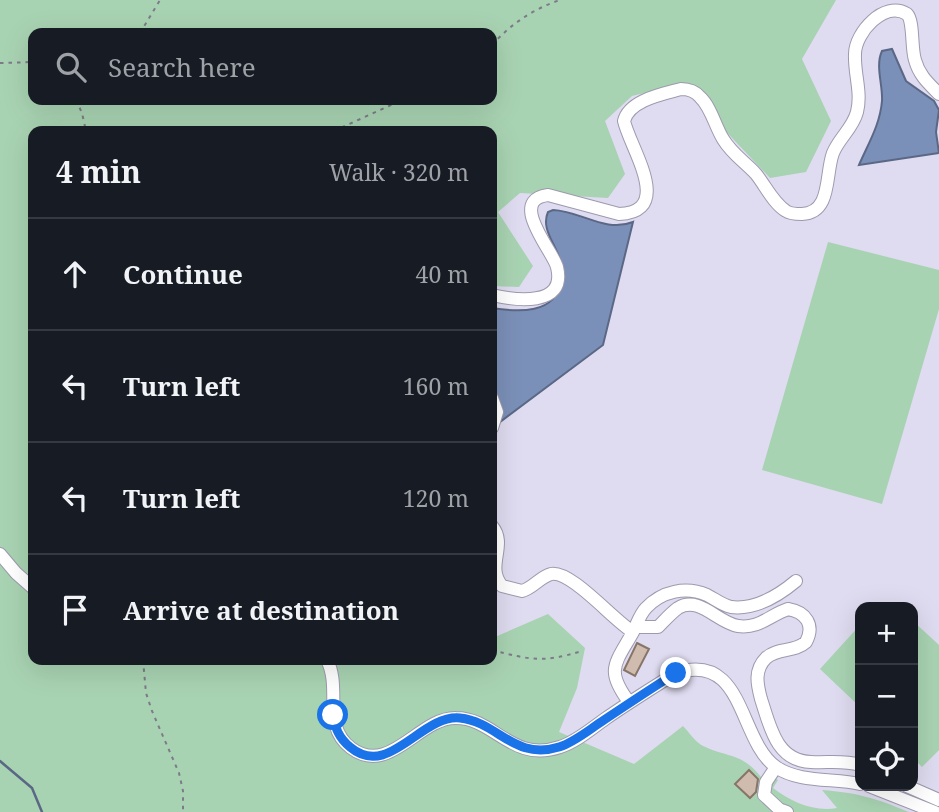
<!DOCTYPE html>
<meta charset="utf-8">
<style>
:root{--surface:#171b24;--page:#20242c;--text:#f1f3f6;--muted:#9ea1a6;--line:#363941}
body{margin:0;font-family:"Noto Serif",serif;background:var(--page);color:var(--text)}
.controls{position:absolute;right:21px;bottom:21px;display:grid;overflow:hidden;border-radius:14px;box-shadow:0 7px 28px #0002}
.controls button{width:63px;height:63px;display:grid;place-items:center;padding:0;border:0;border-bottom:2px solid var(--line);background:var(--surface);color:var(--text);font:35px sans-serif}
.stop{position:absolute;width:21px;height:21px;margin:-16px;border:5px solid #1a73e8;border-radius:50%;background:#fff}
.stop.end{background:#1a73e8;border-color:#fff;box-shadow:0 2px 7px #0008}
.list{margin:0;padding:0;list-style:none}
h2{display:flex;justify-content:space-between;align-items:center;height:91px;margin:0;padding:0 28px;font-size:30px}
h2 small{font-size:23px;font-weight:400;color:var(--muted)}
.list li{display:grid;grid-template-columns:46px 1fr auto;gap:21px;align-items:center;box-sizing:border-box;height:112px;padding:0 28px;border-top:2px solid var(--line)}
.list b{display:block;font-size:26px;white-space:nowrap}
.list em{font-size:23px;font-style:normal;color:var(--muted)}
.icon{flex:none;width:38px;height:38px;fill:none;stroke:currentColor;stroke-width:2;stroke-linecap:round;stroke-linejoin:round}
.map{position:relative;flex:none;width:939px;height:812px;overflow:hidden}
.search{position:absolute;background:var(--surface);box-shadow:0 7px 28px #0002;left:28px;top:28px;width:469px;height:77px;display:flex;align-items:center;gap:18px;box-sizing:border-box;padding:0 24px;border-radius:14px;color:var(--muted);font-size:26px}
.panel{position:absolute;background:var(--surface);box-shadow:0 7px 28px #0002;left:28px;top:126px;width:469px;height:539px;border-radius:14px}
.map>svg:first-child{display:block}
.green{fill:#a8d3b2;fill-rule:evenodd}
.water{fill:#7b90b8;stroke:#5a6886;stroke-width:2}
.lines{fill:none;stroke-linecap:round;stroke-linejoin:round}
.stream{stroke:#5a6886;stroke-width:2.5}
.building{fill:#cfbcae;stroke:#877569;stroke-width:2}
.minor-casing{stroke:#9d9aae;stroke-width:14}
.path{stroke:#7e7b89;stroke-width:2;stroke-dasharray:3.5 5;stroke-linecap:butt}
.minor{stroke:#fff;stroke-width:12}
.route{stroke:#1a73e8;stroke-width:9}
</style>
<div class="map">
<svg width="939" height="812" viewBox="0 0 939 812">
<rect width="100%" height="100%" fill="#dfdbf0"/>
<path class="green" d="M0,0h836l-34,59 29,62 -25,51 -36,6 -89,-94 -49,12 -27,25 20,53 -17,24 -88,-5 -22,19 35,54 -14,21 -27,-1v-155h-459v529h459v-26l3,3 53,-23 37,34 -8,40 -18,44 75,32 49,-38c6,6 12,16 20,20 25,12 38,6 58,31l6,-4 11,7 -5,8c18,14 41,24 64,20l-15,-18c37,3 53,8 87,22h-909zM33,33h459v67h-459z
M828,242l111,28v39l-57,195 -120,-34z
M913,621l26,24v105l-17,17 -9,-9z
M860,625v82l-40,-38z"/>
<path class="water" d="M892,49l14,32 28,20 5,9 -3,22 3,21 -80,12c9,-21 21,-40 23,-64 1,-16 -7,-35 0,-50z
M553,210c28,1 52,23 80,12l-30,123 -103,77 -8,-27v-87c25,4 65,7 68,-27 0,-5 2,-12 1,-17 -3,-18 -21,-34 -13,-52z"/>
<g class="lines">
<path class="stream" d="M0,761l32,27 10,24"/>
</g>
<path class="building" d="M637,643l12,6 -14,27 -11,-6z
M749,770l9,9 -2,13 -6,6 -15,-14z"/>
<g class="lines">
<defs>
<path id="minor" d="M492,295c22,5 75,13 65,-28 -4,-16 -50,-67 -9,-72l71,19c56,-2 11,-66 5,-93 5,-21 39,-27 57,-32 7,0 14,2 19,8 11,10 15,29 23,42 9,15 22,23 33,35 9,11 17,29 30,37 4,3 11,3 16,3 30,-1 23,-40 31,-61 6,-15 20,-25 24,-41 5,-20 -3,-38 -2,-58 0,-21 29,-54 52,-40 7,7 4,34 8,46 4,15 13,23 24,34
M492,398l5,14 -5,16
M492,526c16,19 -7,40 10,60l20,5c11,-3 18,-14 29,-17 20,-4 62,46 82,58 4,-8 7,-18 13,-24 16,-17 40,-22 61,-13 8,4 15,10 24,12 24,3 47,-11 65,-26
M0,554l16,19 17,15
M635,627h23c6,-6 13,-14 20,-19 21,-13 40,15 60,18 21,3 32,-11 50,-17 18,3 27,16 18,33 -12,11 -28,5 -40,16 -12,12 -9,26 -5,41 9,27 15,62 50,63 17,1 32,-2 49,3
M327,660c15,29 -6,65 24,88 39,29 68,-31 105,-30 39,0 55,45 104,29 16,-5 31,-18 45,-28 23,-16 47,-31 71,-46 69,-22 62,67 100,94 23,16 58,11 84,17
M629,702c-24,-32 -14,-38 4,-70
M776,767l-10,15 -2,13 15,14 8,3
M869,786l66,26
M907,786l32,14"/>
</defs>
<use href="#minor" class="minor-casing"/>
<path class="path" d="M140,33l20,-33
M492,45c19,-21 41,-36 68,-45
M0,63l33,-1
M76,100l6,13 4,18
M334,131l68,-31
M492,650c38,10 51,13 90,1
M143,660l3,33 6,18 27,62 4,18v21"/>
<use href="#minor" class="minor"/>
</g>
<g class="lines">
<path class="route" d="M333,715c2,13 6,23 17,32 39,33 71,-33 110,-29 38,4 54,43 99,29 16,-5 31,-18 45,-27 24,-16 48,-32 72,-47"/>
</g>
</svg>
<div class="controls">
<button>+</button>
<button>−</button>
<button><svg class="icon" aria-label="locate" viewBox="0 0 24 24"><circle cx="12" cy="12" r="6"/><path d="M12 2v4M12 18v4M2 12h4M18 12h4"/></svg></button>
</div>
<div class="stop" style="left:333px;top:715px"></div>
<div class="stop end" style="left:676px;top:673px"></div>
<div class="search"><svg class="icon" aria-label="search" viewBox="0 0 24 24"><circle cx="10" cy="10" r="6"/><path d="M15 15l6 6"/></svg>Search here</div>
<section class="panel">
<h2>4 min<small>Walk · 320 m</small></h2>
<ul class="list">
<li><svg class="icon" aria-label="ahead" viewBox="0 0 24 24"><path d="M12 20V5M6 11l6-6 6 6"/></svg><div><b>Continue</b></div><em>40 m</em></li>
<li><svg class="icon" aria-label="left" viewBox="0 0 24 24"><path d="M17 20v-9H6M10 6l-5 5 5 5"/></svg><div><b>Turn left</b></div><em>160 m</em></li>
<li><svg class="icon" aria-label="left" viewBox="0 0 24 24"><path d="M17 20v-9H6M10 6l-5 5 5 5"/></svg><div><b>Turn left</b></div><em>120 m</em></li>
<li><svg class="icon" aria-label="arrive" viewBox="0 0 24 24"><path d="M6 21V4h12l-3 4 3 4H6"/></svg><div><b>Arrive at destination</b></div></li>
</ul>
</section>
</div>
